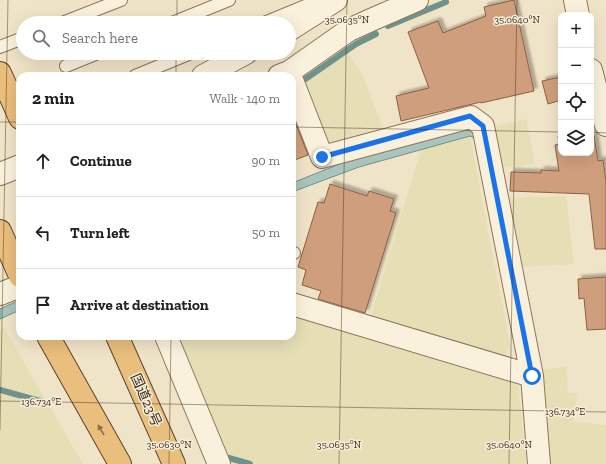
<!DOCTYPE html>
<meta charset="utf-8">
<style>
:root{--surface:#fff;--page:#f6f6f6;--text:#202124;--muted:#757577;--line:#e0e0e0}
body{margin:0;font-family:"Zilla Slab","Noto Sans JP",serif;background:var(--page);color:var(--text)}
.controls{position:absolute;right:12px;top:12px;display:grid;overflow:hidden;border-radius:8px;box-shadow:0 4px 16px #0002}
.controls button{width:36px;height:36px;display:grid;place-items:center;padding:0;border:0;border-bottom:1px solid var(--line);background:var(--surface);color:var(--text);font:20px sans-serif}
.stop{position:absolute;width:12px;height:12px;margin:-9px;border:3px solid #1a73e8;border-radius:50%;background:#fff}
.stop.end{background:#1a73e8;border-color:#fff;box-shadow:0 1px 4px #0008}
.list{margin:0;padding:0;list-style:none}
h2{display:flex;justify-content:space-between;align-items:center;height:52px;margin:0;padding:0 16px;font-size:17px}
h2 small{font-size:13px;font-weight:400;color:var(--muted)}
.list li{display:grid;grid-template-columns:26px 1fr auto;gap:12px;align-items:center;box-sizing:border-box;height:72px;padding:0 16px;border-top:1px solid var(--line)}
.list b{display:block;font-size:15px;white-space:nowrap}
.list em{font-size:13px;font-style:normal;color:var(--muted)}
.icon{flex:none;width:22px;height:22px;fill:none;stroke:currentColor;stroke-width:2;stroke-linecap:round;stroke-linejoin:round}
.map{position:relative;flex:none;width:606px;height:464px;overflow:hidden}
.search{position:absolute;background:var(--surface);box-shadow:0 4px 16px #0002;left:16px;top:16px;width:280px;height:44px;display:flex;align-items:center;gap:10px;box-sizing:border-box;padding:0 14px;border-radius:22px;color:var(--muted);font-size:15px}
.panel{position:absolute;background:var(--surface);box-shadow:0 4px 16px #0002;left:16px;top:72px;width:280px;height:268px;border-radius:12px}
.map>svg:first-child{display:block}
.farmland{fill:#e6deb5}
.water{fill:#a9c4bc;stroke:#6f938a}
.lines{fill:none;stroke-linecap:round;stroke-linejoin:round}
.stream{stroke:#6f938a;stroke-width:6}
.building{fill:#cf9f7d;stroke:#8d5f41;filter:url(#shadow)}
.service-casing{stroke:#8d765c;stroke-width:14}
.minor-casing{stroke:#8d765c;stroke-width:24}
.tertiary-casing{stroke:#8d765c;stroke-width:24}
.trunk-casing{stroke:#5b4430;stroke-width:24}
.service{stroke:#faf1dc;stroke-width:12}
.minor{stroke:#faf1dc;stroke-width:22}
.tertiary{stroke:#faf1dc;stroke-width:22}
.trunk{stroke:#eabe7c;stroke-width:22}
.oneway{fill:#8b6f49}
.route{stroke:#1a73e8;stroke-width:5}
.ticks{fill:none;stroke:#3d2e20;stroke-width:1;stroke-opacity:0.45}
.labels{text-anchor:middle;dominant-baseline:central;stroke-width:3;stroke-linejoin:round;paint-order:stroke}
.street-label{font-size:14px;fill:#3d2e20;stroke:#f7eed8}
.ticks-label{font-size:10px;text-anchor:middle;fill:#3d2e20;stroke:#f7eed8;stroke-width:3;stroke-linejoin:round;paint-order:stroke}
</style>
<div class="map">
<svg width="606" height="464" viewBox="0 0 606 464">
<defs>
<filter id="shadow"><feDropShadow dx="3.5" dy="-3.5" stdDeviation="1" flood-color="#0004"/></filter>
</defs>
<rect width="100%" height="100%" fill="#f0e4c8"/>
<path class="farmland" d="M346,50l17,26 22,57 -54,15 -8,-5 -19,-63z
M526,119l9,45 -35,4 -8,-41z
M470,136l40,209 -6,14 -134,-40 51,-170z
M566,196l8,68 -55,3 -14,-69z
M292,312l226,67 8,85h-299l-52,-128h117z
M4,328l79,136h-83v-134z
M566,367l2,26h9l-3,29 32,3v39h-59l-10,-94z"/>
<path class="water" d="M467,129l9,4v6l-6,-3 -111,31 -67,25v-9l65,-26z
M20,300v10l-20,9v-10z"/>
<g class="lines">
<path class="stream" d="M388,26l58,-24
M304,80l52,-36 20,-10
M0,390l40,11
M229,458l21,6"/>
</g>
<path class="building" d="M514,0l20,91 -53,12v-1l-80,19 -5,-25 33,-8 -21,-56 30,-11 5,12 43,-17 -2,-9z
M561,77v23l-13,4 -6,-23z
M292,114l16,41 -16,6z
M591,129h2l5,32 5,-1 3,21v68h-11l-6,-55 -79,-3 1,-19 30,1v-3l18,1 -4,-26 4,-1 -1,-8 3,-1v18h30z
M330,184l37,12 2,-5 25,8 -4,12 6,2 -31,100 -47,-14 3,-8 -19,-6 4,-15 -8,-3 20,-65 6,1z
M606,277v52l-19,1 -3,-32 -5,1 -1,-20z"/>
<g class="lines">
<defs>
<path id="service" d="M62,23l59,-23
M172,23l57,-23
M264,23l56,-23
M0,47l23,-9
M66,66l32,-13
M135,76l56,-23
M292,253h2"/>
<path id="minor" d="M289,30l47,-30
M203,76l43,-23
M279,76l10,-4 60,-42 22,-10 46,-20
M292,80l30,77 149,-40 12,9 49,250 7,88
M0,174l20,-8
M0,294l20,-8
M292,304l240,72
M166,336l53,128"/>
<path id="tertiary" d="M575,0l3,15
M591,70l8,31 7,24"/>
<path id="trunk" d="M0,73l20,45
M0,231l20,45
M48,336l72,128
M117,336l57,128"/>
</defs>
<use href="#service" class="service-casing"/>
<use href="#minor" class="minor-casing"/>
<use href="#tertiary" class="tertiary-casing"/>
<use href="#trunk" class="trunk-casing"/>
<use href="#service" class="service"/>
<use href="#minor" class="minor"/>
<use href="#tertiary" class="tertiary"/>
<use href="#trunk" class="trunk"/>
</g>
<defs><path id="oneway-solid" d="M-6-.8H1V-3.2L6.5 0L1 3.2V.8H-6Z"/></defs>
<use class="oneway" href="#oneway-solid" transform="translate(101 430) rotate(-120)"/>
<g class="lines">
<path class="route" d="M322,157l148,-41 13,10 49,250"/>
</g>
<path class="ticks" d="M177,23v-23M176,76v-23M0,122h20M292,127l269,5M591,132l15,1M0,401l606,11M0,430l8,-430M169,464l2,-128M339,464l8,-464M509,464l8,-464"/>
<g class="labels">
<g class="street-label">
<text transform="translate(146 400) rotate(66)">国道23号</text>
</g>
</g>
<g class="ticks-label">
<text x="347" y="23">35.0635°N</text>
<text x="517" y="23">35.0640°N</text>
<text x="41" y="405">136.734°E</text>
<text x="565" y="415">136.734°E</text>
<text x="169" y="448">35.0630°N</text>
<text x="339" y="448">35.0635°N</text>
<text x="509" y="448">35.0640°N</text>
</g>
</svg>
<div class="controls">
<button>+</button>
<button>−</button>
<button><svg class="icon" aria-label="locate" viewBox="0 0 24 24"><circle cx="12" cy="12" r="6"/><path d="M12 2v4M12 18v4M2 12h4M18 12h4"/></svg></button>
<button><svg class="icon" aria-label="layers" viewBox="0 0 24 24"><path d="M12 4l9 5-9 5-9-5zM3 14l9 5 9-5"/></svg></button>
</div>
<div class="stop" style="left:532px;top:376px"></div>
<div class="stop end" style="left:322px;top:157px"></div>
<div class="search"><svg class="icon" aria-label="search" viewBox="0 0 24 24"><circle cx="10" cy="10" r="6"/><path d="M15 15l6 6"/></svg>Search here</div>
<section class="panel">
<h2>2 min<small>Walk · 140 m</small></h2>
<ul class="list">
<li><svg class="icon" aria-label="ahead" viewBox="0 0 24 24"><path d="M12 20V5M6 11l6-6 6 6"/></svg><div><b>Continue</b></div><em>90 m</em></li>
<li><svg class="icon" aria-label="left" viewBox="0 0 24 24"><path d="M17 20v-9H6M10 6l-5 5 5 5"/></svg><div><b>Turn left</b></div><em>50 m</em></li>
<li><svg class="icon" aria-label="arrive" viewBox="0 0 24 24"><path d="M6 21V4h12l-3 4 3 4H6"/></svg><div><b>Arrive at destination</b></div></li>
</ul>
</section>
</div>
